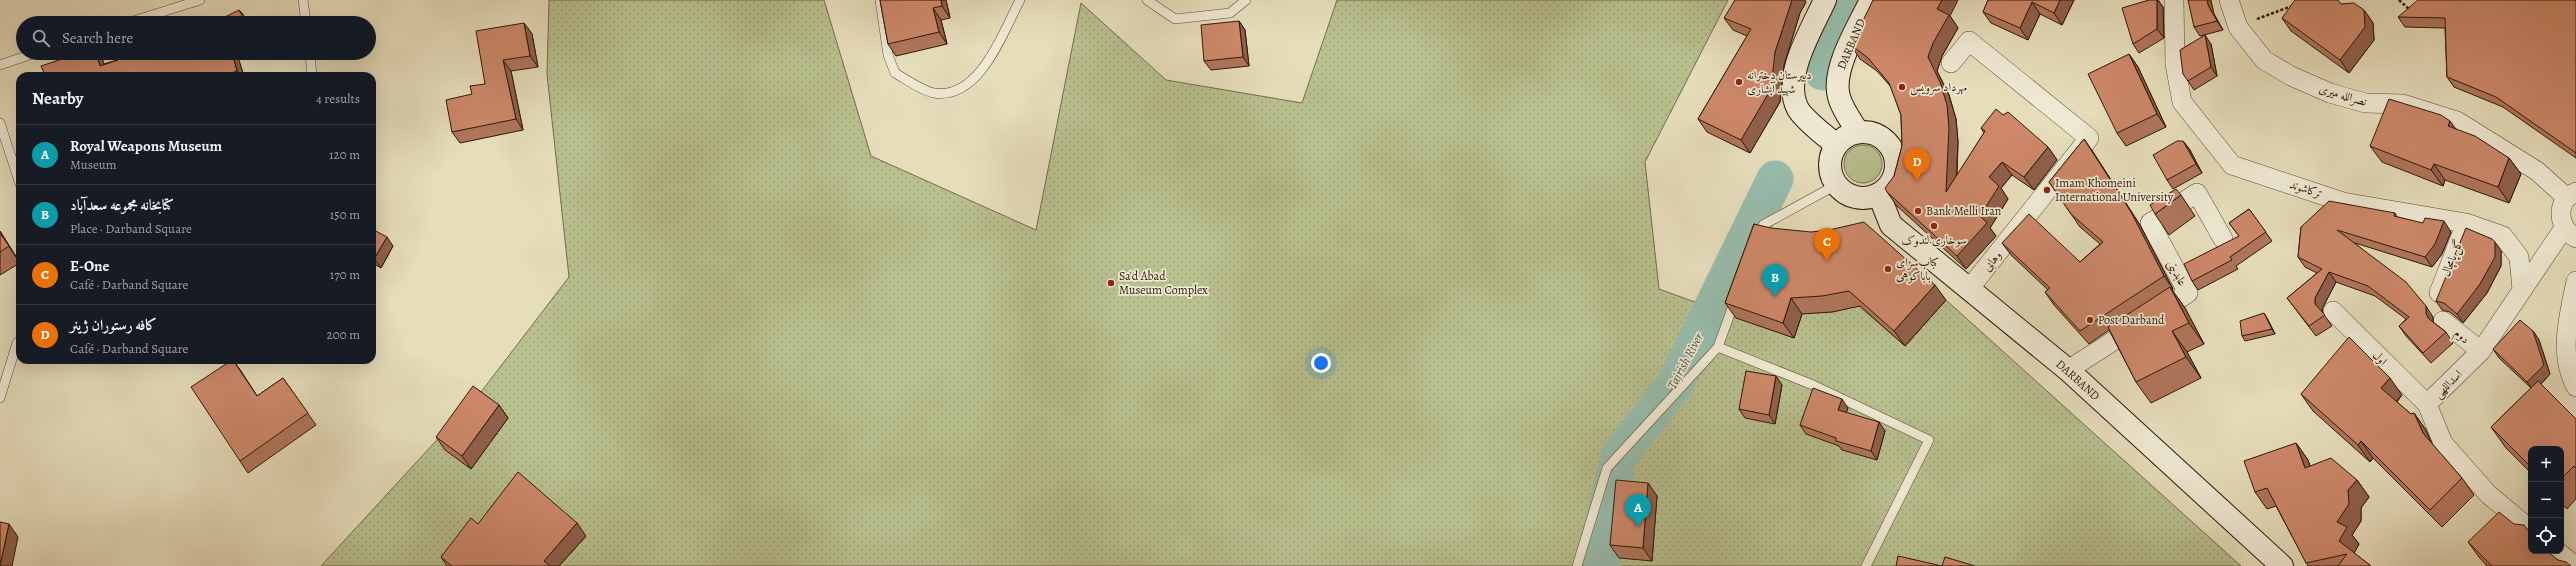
<!DOCTYPE html>
<meta charset="utf-8">
<style>
:root{--surface:#171b24;--page:#20242c;--text:#f1f3f6;--muted:#9ea1a6;--line:#363941;--accent:#c59692}
body{margin:0;font-family:Alegreya,Amiri,serif;background:var(--page);color:var(--text)}
.controls{position:absolute;right:12px;bottom:12px;display:grid;overflow:hidden;border-radius:8px;box-shadow:0 4px 16px #0002}
.controls button{width:36px;height:36px;display:grid;place-items:center;padding:0;border:0;border-bottom:1px solid var(--line);background:var(--surface);color:var(--text);font:20px sans-serif}
.you{position:absolute;left:1321px;top:363px;width:14px;height:14px;margin:-10px;border:3px solid #fff;border-radius:50%;background:#1a73e8;box-shadow:0 0 0 6px #1a73e833}
.badge{display:grid;place-items:center;width:26px;height:26px;border-radius:50%;background:var(--accent);color:#fff;font-size:13px;font-weight:700}
.pin{position:absolute;translate:-50% -33px;filter:drop-shadow(0 1px 2px #0008)}
.pin::after{content:'';position:absolute;top:21px;width:14px;height:12px;background:inherit;clip-path:polygon(0 0,100% 0,50% 100%)}
.list{margin:0;padding:0;list-style:none}
h2{display:flex;justify-content:space-between;align-items:center;height:52px;margin:0;padding:0 16px;font-size:17px}
h2 small{font-size:13px;font-weight:400;color:var(--muted)}
.list li{display:grid;grid-template-columns:26px 1fr auto;gap:12px;align-items:center;box-sizing:border-box;height:60px;padding:0 16px;border-top:1px solid var(--line)}
.list b{display:block;font-size:15px;white-space:nowrap}
.list p{margin:0;font-size:13px;white-space:nowrap;color:var(--muted)}
.list em{font-size:13px;font-style:normal;color:var(--muted)}
.icon{flex:none;width:22px;height:22px;fill:none;stroke:currentColor;stroke-width:2;stroke-linecap:round;stroke-linejoin:round}
.map{position:relative;flex:none;width:2576px;height:566px;overflow:hidden}
.search{position:absolute;background:var(--surface);box-shadow:0 4px 16px #0002;left:16px;top:16px;width:360px;height:44px;display:flex;align-items:center;gap:10px;box-sizing:border-box;padding:0 14px;border-radius:22px;color:var(--muted);font-size:15px}
.panel{position:absolute;background:var(--surface);box-shadow:0 4px 16px #0002;left:16px;top:72px;width:360px;height:292px;border-radius:12px}
.map>svg:first-child{display:block}
.green{fill:#b8c08e;stroke:#736c4a}
.park{fill:url(#park-dots);stroke:#736c4a}
.lines{fill:none;stroke-linecap:round;stroke-linejoin:round}
.river{stroke:#97bcac;stroke-width:37}
.service-casing{stroke:#5c4934;stroke-width:10}
.minor-casing{stroke:#5c4934;stroke-width:20}
.secondary-casing{stroke:#2e1807;stroke-width:24}
.path{stroke:#2e1807;stroke-width:2.5;stroke-dasharray:3 2;stroke-linecap:butt}
.service{stroke:#efe9d3;stroke-width:9}
.minor{stroke:#efe9d3;stroke-width:19}
.secondary{stroke:#efe9d3;stroke-width:22}
.wall{fill:#b0755b;stroke:#2e1807}
.shaded-wall{fill:#905f4a;stroke:#2e1807}
.building{fill:#cd886a;stroke:#2e1807}
.poi-dot{fill:#8f2418;stroke:#efe9d3;stroke-width:1.5}
.labels{text-anchor:middle;dominant-baseline:central;stroke-width:3.5;stroke-linejoin:round;paint-order:stroke}
.street-label{font-size:12px;fill:#2e1807;stroke:#efe9d3}
.poi-label{font-size:12px;fill:#2e1807;stroke:#efe9d3;text-anchor:start}
.water-label{font-size:13px;font-style:italic;fill:#535141;stroke:#efe9d3}
</style>
<div class="map">
<svg width="2576" height="566" viewBox="0 0 2576 566">
<defs>
<pattern id="park-dots" width="8" height="8" patternUnits="userSpaceOnUse"><rect width="8" height="8" fill="#b8c08e"/><path d="M2 2h.1M6 6h.1" fill="none" stroke="#9ea479" stroke-width="1.8" stroke-linecap="round"/></pattern>
</defs>
<rect width="100%" height="100%" fill="#e6ddbb"/>
<filter id="stains"><feTurbulence type="fractalNoise" baseFrequency=".005" numOctaves="4"/><feColorMatrix values="0 0 0 0 .2 0 0 0 0 .09 0 0 0 0 .02 0 0 0 .5 -.17"/></filter>
<radialGradient id="worn" r=".72"><stop offset=".6" stop-color="#630" stop-opacity="0"/><stop offset="1" stop-color="#630" stop-opacity=".3"/></radialGradient>
<path class="green" d="M1844 164a19 19 0 1 1 38 0a19 19 0 1 1-38 0Z"/>
<path class="park" d="M549,0h275l47,156 165,74 45,-227 85,77 136,23 35,-103h391l-83,162 14,127 135,49 8,-25 30,-1 27,-6 46,40 41,-46 295,266h-1920l160,-174 88,-115 -22,-203z"/>
<g class="lines">
<path class="river" d="M1823,72l31,-72
M1603,566l-2,-33 18,-77 56,-72 100,-205"/>
<defs>
<path id="service" d="M303,0l3,23
M880,0l8,55 7,18c11,6 27,18 39,20 46,7 69,-61 86,-93
M1147,0l28,19 55,-6 16,-13
M127,23l73,-23
M310,53l2,23
M0,65l35,-12
M0,123l20,61
M1758,238l5,-13 73,-40
M1718,347l17,-47
M0,398l17,-55 3,-3
M1577,566l30,-98 111,-121 95,38 116,55 -63,126"/>
<path id="minor" d="M2174,0l1,64 7,38 50,63 111,37 123,21 37,13 16,21 3,33
M2229,0l9,27 26,33 27,16 39,17 35,10 38,1 54,17 80,50 30,27
M1951,63l18,-22 120,97 -120,151
M2576,192c-22,9 -18,36 0,46
M2576,281c-7,35 -18,73 0,106
M2439,293l27,-70
M2333,311l94,93
M2443,321l38,30
M2068,370l120,-77 -38,-70 47,-30 26,46
M2531,530l-43,-36 -45,-51 -16,-39 54,-53 83,-123
M2557,551l18,15"/>
<path id="secondary" d="M1825,0c-13,29 -44,78 -27,109 7,12 28,27 38,36
M1830 165a33 33 0 1 1 66 0a33 33 0 1 1-66 0Z
M1858,132c-6,-10 -16,-23 -19,-35 -8,-28 20,-71 32,-97
M1879,195l12,30 177,145 214,196"/>
</defs>
<use href="#service" class="service-casing"/>
<use href="#minor" class="minor-casing"/>
<use href="#secondary" class="secondary-casing"/>
<path class="path" d="M2399,0l12,11
M2257,19l35,-13"/>
<use href="#service" class="service"/>
<use href="#minor" class="minor"/>
<use href="#secondary" class="secondary"/>
</g>
<path class="wall" d="M880,0h66l4,18 -9,2 6,24 -51,12 -8,-12z
M1988,0h86l-12,25 -22,-11 -12,26 -37,-17 -8,-11z
M2149,0h9l5,7 1,31 -25,15 -6,-9z
M2576,0v158l-73,-51 -49,-20 -7,-10 -2,-49 -40,-1 -7,-10z
M1806,2l-6,11 -16,52 -4,37 -30,51 -43,-21 -9,-13 49,-83 -14,-6 -9,-12z
M2341,4l23,6 9,13 1,17 -25,33 -58,-42 -9,-13z
M2214,14l9,16 -23,6 -6,-9z
M1950,16l8,12 -16,28 -5,15 12,24 7,24 2,23 -1,34 27,-43 -3,-5 22,-13 45,32 9,13 -23,30 -22,-15 -11,13 7,11 -18,29 6,8 -30,33 -69,-63 -10,-14 7,-16 8,-30 -1,-31 -10,-28 -14,-16 -17,-12 -9,-14z
M1239,21l6,9 4,36 -38,4 -7,-9z
M524,23l8,11 6,33 -27,4 12,59 -63,13 -8,-11 20,-38 13,-10z
M2211,44l6,32 -23,14 -6,-9z
M80,53h18l5,8 1,3 35,-11h97l8,23h-210l10,-3z
M2129,54l9,13 28,60 -40,19 -9,-13z
M2456,129l53,29 12,16 -12,29 -64,-23 -2,6 -61,-24 -12,-16z
M2084,139l9,13 47,73 33,64 -1,1 13,18 19,36 -17,8 14,26 -50,25 -15,-21 -27,-52 -20,14 -35,-39 -9,-13 3,-2 -37,-35 -9,-12 78,19 20,-18 -20,-17 -31,-45z
M2183,141l7,9 12,23 -29,16 -6,-9z
M2181,195l14,21 -26,19 -14,-21z
M2249,209l23,32 -36,25 2,3 -40,21 -6,-9 47,-45 -10,-13z
M2395,213l2,4 54,15 -9,22 -10,13 -77,-24 78,74v5l13,10 7,11 -22,20 -25,-27 -7,-10 7,-7 -31,-23 -39,-14 -14,27v3l10,14 -16,10 -29,-38 30,-25 -12,-6 -7,-10 3,-30z
M1754,224l192,76 -41,46 -45,-40 -28,6 -30,2 -8,24 -58,-20 -11,-15z
M372,229l21,17 -12,22 -9,-5z
M0,231l20,32 -20,12z
M2501,251v15l-14,27 -24,30 -13,-11 -8,-2 -6,-9z
M2267,318l8,16 -30,7 -3,-5z
M2533,331l6,9 11,34 -9,10 35,35v80l-9,10 -6,-6v-54h-30v24l-25,-25 -15,-21 40,-39 -32,-30 -6,-9z
M233,360l24,36 26,-18 33,47 -68,48 -8,-12z
M1782,385l-7,39 -30,-6 -6,-9z
M2301,394l101,1 -5,7 14,12 3,-1 12,17 5,13 31,35 12,17 -32,32 -69,-69 -3,4 -57,-51z
M499,405l9,13 -37,51 -26,-19 -9,-13z
M1848,408l-2,5 39,18 -8,29 -35,-10 -3,-4 -33,-12 -6,-9z
M2296,443l12,17 2,6 47,14 12,17 -8,11v13l-9,14 7,9 -5,9 17,13h-63l-32,-60 -9,3 -12,-17z
M1648,483l9,13 -5,65 -33,-3 -9,-13z
M478,524l108,12 -27,30h-112l-6,-9z
M2468,542l63,9 27,9 13,6h-84l-8,-9z"/>
<path class="shaded-wall" d="M941,0h5l4,18 -8,-12z
M1792,0h13l1,2 -6,11 -16,52 -4,37 -30,51 -9,-13 34,-88z
M1942,0h16l-8,16 8,12 -16,28 -5,15 12,24 7,24 2,23 -3,64 -9,-14 -18,-135 9,-48z
M2060,0h14l-12,25 -8,-12z
M2157,0h1l5,7 1,31 -7,-9z
M2207,0h4l3,14 9,16 -6,-9 -9,-16z
M2032,2l8,12 -12,26 -8,-12z
M933,8l8,12 6,24 -8,-12z
M239,10l4,4 4,9h-1z
M2364,10l9,13 1,17 -25,33 -9,-13z
M1239,21l6,9 4,36 -6,-9z
M524,23l8,11 6,33 -8,-11z
M2205,35l6,9 6,32 -6,-9z
M96,53h2l5,8 5,15 -8,-10z
M232,53h4l1,1 7,22h-3l-4,-5z
M2129,54l9,13 28,60 -9,-13z
M503,60l8,11 12,59 -7,-11z
M2450,121l12,16 -14,-11z
M2084,139l9,13 47,73 33,64 -9,-13z
M2183,141l7,9 12,23 -6,-9z
M2048,147l9,13 -23,30 -10,-13z
M2509,158l12,16 -12,29 -11,-16z
M2002,162l10,13 -11,13 7,11 -18,29 6,8 -30,33 -9,-13 32,-79z
M2434,164l11,16 -2,6 -12,-16z
M2444,221l7,11 -9,22 -10,13 -7,-10z
M0,231l20,32 -20,-30z
M387,237l6,9 -12,22 -7,-9z
M2495,242l6,9v15l-14,27 -24,30 -6,-9z
M2329,272l7,10 -14,27 1,5 -8,-10v-6z
M1935,285l11,15 -41,46 -11,-15z
M2170,287l15,21 19,36 -15,-21z
M1791,298l11,16 -8,24 -11,-15z
M2426,306l7,11v8l-7,-11z
M2264,313l3,5 8,16 -3,-5z
M2172,331l15,21 14,26 -15,-21z
M2533,331l6,9 11,34 -16,17 -7,-9z
M233,360l8,11 24,37z
M1776,376l6,9 -7,39 -6,-9z
M2390,378l12,17 -9,10 -12,-17z
M1842,399l6,9 -4,11 -6,-9z
M499,405l9,13 -37,51 -9,-13z
M2414,413l12,17 9,20 -12,-17z
M1879,422l6,9 -8,29 -6,-9z
M2361,441l12,17 -3,4 -12,-17z
M2296,443l12,17 9,25 -12,-17z
M2357,480l12,17 -8,11v13l-9,14 7,9 -8,15 -12,-18 -2,-19 11,-32z
M1648,483l9,13 -5,65 -9,-13z
M577,523l9,13 -27,30h-12l-3,-5z
M9,524l9,13 -6,29h-12z"/>
<path class="building" d="M880,0h61l1,6 -9,2 6,24 -51,12z
M1735,0h57l-17,52 -4,37 -30,51 -43,-21 53,-90 -27,-11z
M1873,0h69l-5,9 12,6 -16,28 -5,14 12,25 7,23 2,23 -3,64 39,-61 -4,-3 15,-19 7,6 5,-3 40,35 -24,30 -22,-15 -13,15 10,9 -19,30 7,7 -30,33 -70,-64 -2,-4 9,-12 8,-30 -1,-31 -12,-32 -21,-25 -17,-13z
M1988,0h72l-6,13 -22,-11 -12,26 -37,-16z
M2149,0h8v29l-24,15 -11,-36z
M2188,0h19l1,5 9,16 -23,6z
M2295,0h43l3,4 13,-1 10,7 1,17 -25,33 -58,-42z
M2418,0h158v153l-80,-56 -49,-20 -2,-59 -47,-1z
M239,10l7,13h-18l-3,-6z
M1239,21l4,36 -39,4 -3,-36z
M524,23l6,33 -27,4 13,59 -64,13 -6,-32 26,-6 -2,-8 15,-2 -9,-53z
M2205,35l6,32 -23,14 -5,-7 -3,-24z
M80,53h16l4,13 39,-13h93l5,18 -14,5h-189l10,-3 -3,-7z
M2129,54l28,60 -40,19 -29,-59z
M2389,99l52,16 9,6 -2,5 27,10 34,22 -11,29 -64,-23 -3,6 -61,-24z
M2084,139l47,73 33,64 -84,55 -35,-39 5,-4 -48,-45 27,-29 51,48 23,-20 -32,-28 -22,-32z
M2177,141h6l13,23 -29,16 -14,-25z
M2176,189l5,6 -26,19 -5,-9z
M2329,201l66,12 -1,3 29,7 2,-5 19,3 -9,23 -10,13 -88,-27 69,52 20,24v8l3,5 17,13 -23,21 -24,-27 10,-9 -41,-31 -39,-14 -14,26v6l10,11 -16,11 -22,-28 35,-29 -24,-12 3,-30z
M2249,209l17,23 -36,25 2,3 -40,21 -8,-17 55,-28 -10,-13z
M1864,222l71,63 -41,46 -45,-40 -27,5 -31,2 -8,25 -58,-20 29,-79 17,4 40,4 18,-2z
M2466,228l26,11 3,3v15l-15,27 -23,30 -13,-11 -8,-2z
M372,229l15,8 -13,22 -2,-2z
M0,233l9,13 -9,6z
M2170,287l19,36 -17,8 14,26 -50,25 -28,-55z
M2264,313l8,16 -30,7 -2,-15z
M2520,320l13,11 11,34 -17,17 -34,-33z
M2349,337l41,41 -9,10 30,26 3,-1 9,20 39,45 -32,32 -69,-69 -3,4 -57,-51z
M232,360h1l24,36 26,-18 25,35 -68,48 -49,-74z
M1746,371l30,5 -7,39 -30,-6z
M2538,381l38,38v49l-2,-2 -13,13v-30h-30v18l-40,-40z
M473,386l26,19 -37,51 -26,-19z
M1813,388l29,11 -4,11 41,12 -8,29 -35,-10v-3l-36,-13z
M2296,443l9,25 26,-10 26,22 -9,10 1,14 -12,18 10,5 -8,14 32,25h-33l9,-12 -41,9 -39,-75 -12,4 -11,-31z
M518,472l59,51 -33,38 6,5h-98l-11,-9 30,-39 7,6z
M1616,480l32,3 -5,65 -33,-3z
M2499,512l15,12 10,1 7,9v17h16l11,9 8,2 5,4h-79l-24,-24z
M0,522l9,2 -9,42z
M1898,556l44,10 3,-9 30,9h-79z"/>
<g class="poi-dot">
<circle cx="1739" cy="82" r="4"/>
<circle cx="1902" cy="87" r="4"/>
<circle cx="2047" cy="190" r="4"/>
<circle cx="1918" cy="211" r="4"/>
<circle cx="1934" cy="226" r="4"/>
<circle cx="1888" cy="269" r="4"/>
<circle cx="1111" cy="283" r="4"/>
<circle cx="2090" cy="320" r="4"/>
</g>
<g class="labels">
<g class="street-label">
<text transform="translate(1851 44) rotate(-67)">DARBAND</text>
<text transform="translate(2343 95) rotate(17)">نصرالله میری</text>
<text transform="translate(2306 189) rotate(18)">ترکاشوند</text>
<text transform="translate(2452 258) rotate(-68)">گل پامچال</text>
<text transform="translate(1992 261) rotate(-51)">وهابی</text>
<text transform="translate(2177 273) rotate(61)">عابدینی</text>
<text transform="translate(2462 336) rotate(39)">دوم</text>
<text transform="translate(2380 358) rotate(45)">اول</text>
<text transform="translate(2078 380) rotate(42)">DARBAND</text>
<text transform="translate(2448 384) rotate(-45)">اسداللهی</text>
</g>
<g class="poi-label">
<text x="1747" y="75">دبیرستان دخترانه<tspan x="1747" dy="14">شهید آبشاری</tspan></text>
<text x="1910" y="87">مهرداد سرویس</text>
<text x="2055" y="183">Imam Khomeini<tspan x="2055" dy="14">International University</tspan></text>
<text x="1926" y="211">Bank Melli Iran</text>
<text x="1934" y="240" text-anchor="middle">سوخاری لندوک</text>
<text x="1896" y="262">کباب‌سرای<tspan x="1896" dy="14">باباکوهی</tspan></text>
<text x="1119" y="276">Sa'd Abad<tspan x="1119" dy="14">Museum Complex</tspan></text>
<text x="2098" y="320">Post Darband</text>
</g>
<g class="water-label">
<text transform="translate(1685 361) rotate(-62)">Tajrish River</text>
</g>
</g>
<rect width="100%" height="100%" filter="url(#stains)"/>
<rect width="100%" height="100%" fill="url(#worn)"/>
</svg>
<div class="controls">
<button>+</button>
<button>−</button>
<button><svg class="icon" aria-label="locate" viewBox="0 0 24 24"><circle cx="12" cy="12" r="6"/><path d="M12 2v4M12 18v4M2 12h4M18 12h4"/></svg></button>
</div>
<div class="you"></div>
<div class="pin badge" style="left:1638px;top:527px;background:#0f9aa8">A</div>
<div class="pin badge" style="left:1775px;top:297px;background:#0f9aa8">B</div>
<div class="pin badge" style="left:1827px;top:261px;background:#e8710a">C</div>
<div class="pin badge" style="left:1917px;top:181px;background:#e8710a">D</div>
<div class="search"><svg class="icon" aria-label="search" viewBox="0 0 24 24"><circle cx="10" cy="10" r="6"/><path d="M15 15l6 6"/></svg>Search here</div>
<section class="panel">
<h2>Nearby<small>4 results</small></h2>
<ul class="list">
<li><span class="badge" style="background:#0f9aa8">A</span><div><b>Royal Weapons Museum</b><p>Museum</p></div><em>120 m</em></li>
<li><span class="badge" style="background:#0f9aa8">B</span><div><b>کتابخانه مجموعه سعدآباد</b><p>Place · Darband Square</p></div><em>150 m</em></li>
<li><span class="badge" style="background:#e8710a">C</span><div><b>E-One</b><p>Café · Darband Square</p></div><em>170 m</em></li>
<li><span class="badge" style="background:#e8710a">D</span><div><b>کافه رستوران ژینر</b><p>Café · Darband Square</p></div><em>200 m</em></li>
</ul>
</section>
</div>
